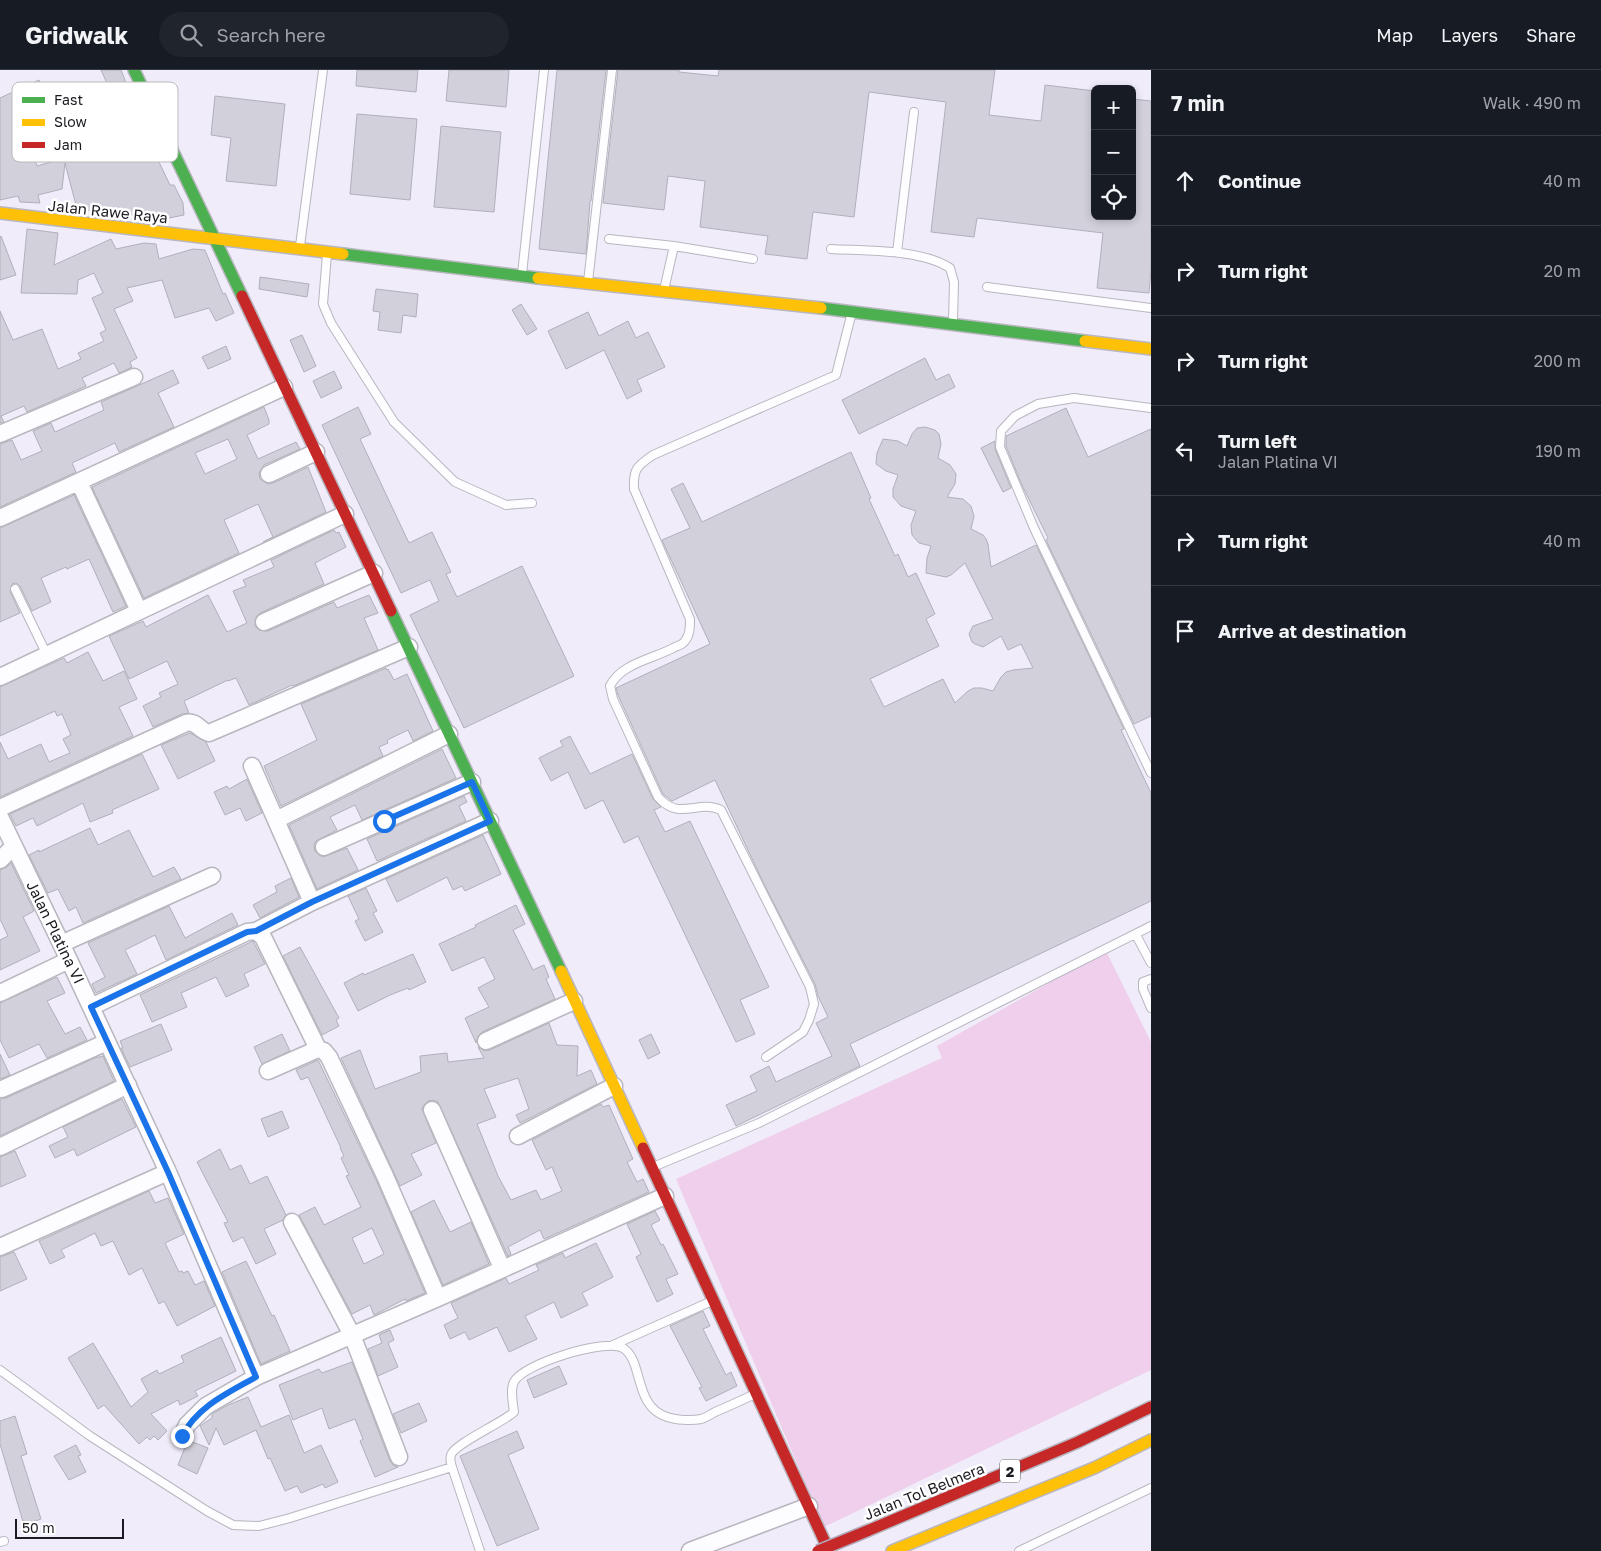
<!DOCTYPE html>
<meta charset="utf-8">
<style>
:root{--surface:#171b24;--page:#20242c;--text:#f1f3f6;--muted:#9ea1a6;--line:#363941}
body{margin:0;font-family:"Golos Text",sans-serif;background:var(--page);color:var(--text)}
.controls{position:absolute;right:15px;top:15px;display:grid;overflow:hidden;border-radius:8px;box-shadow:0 2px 8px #0003}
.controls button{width:45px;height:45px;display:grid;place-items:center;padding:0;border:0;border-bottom:1px solid var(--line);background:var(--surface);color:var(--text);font:25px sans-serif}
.scale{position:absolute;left:15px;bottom:12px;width:109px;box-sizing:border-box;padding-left:5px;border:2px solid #1c1921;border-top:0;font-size:14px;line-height:18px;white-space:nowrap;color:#1c1921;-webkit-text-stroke:4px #fff;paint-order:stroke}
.stop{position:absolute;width:15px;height:15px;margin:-11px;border:4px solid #1a73e8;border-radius:50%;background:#fff}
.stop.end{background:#1a73e8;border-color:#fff;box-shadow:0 1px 5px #0008}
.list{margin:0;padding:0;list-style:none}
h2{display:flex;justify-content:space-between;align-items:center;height:65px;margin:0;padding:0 20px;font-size:21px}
h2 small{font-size:16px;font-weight:400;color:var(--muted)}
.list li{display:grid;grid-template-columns:32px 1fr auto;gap:15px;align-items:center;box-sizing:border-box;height:90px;padding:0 20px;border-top:1px solid var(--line)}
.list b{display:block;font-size:19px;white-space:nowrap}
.list p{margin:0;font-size:16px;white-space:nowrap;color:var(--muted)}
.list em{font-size:16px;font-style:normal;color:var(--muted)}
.icon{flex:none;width:28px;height:28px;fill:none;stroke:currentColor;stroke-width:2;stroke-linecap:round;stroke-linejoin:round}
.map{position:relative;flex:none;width:1151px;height:1481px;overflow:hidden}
header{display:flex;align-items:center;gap:30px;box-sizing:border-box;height:70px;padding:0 25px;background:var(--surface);border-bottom:1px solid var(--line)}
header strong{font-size:24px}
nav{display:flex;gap:28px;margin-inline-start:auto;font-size:18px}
.search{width:350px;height:45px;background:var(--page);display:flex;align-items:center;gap:12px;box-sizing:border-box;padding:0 18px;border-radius:28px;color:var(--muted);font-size:19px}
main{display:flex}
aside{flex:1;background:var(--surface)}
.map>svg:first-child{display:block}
.green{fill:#efcfeb}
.building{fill:#d2d1db;stroke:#b1b0ba;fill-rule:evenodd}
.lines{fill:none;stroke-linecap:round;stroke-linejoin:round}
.lane-casing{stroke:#b8b6bf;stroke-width:10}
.street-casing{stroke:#b8b6bf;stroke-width:19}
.fast-casing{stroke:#b8b6bf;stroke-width:14}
.slow-casing{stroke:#b8b6bf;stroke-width:14}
.jam-casing{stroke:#b8b6bf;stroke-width:14}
.lane{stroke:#fdfcfe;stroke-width:8}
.street{stroke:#fdfcfe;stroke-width:16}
.fast{stroke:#4caf50;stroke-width:11}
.slow{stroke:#ffc107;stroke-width:11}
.jam{stroke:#c62828;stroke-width:11}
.jam-bridge-casing{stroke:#b1a6b9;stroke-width:14;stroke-linecap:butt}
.jam-bridge{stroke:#c62828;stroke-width:11}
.route{stroke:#1a73e8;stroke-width:6}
.labels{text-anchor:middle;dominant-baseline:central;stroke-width:5;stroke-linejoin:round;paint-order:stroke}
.shield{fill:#fff;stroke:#605e64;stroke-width:1}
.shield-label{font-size:14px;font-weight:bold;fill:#1c1921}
.street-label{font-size:15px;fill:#1c1921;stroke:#fff}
.key{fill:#fff;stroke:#bbbabc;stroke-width:1}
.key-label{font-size:14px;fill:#1c1921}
</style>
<header>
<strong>Gridwalk</strong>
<div class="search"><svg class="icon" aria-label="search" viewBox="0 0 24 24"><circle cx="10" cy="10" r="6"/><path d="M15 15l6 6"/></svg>Search here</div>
<nav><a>Map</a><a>Layers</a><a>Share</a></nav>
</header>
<main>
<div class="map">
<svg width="1151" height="1481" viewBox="0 0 1151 1481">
<rect width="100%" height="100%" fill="#f0ecf9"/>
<path class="green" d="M1106,881l45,91v328l-327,157 -148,-348 266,-121 -5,-12z"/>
<path class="building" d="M101,0h20l6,15 -4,2 47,98h4l9,18 1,12 -20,4 -49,-6 -1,-4 -8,3 -29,-3 -12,-46 -3,26 -24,6 2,8 -20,-1 -2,-6 -18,4v-102l39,-18 9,21 -29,13 18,52 48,-14 -10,-21 3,-1 -16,-33 18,-8 14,29 -2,1 14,31 22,-10 -17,-37 4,-2z
M357,0h61l-2,22 -60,-6z
M449,0h60l-3,37 -60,-6z
M557,0h49l-15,131h-1l-4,53 -47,-5z
M618,0h61v2l39,4 1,-6h276l-6,45 52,6 4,-36 50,6v125h37v-117l19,2v169l-2,23 -52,-5 6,-55 -126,-15 -3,19 -43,-5 15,-130 -77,-10 -15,125 -41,-5 -6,47 -42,-5 3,-18 -68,-9 5,-46 -37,-5 -4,34 -61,-7z
M215,26l70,8 -9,82 -50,-5 5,-43 -20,-3z
M357,44l60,5 -7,81 -60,-6z
M441,56l60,6 -7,80 -60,-5z
M27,159l31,4 -4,32 57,-26 5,10 28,-6 12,1 3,15 34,-10 12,1 18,44 2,-1 9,20 -18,8 -7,-13 -34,10 -13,-38 -35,8 6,13 -19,8 23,49 -7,4 2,5 -13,6 -5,-10 -32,15 4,8 -59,26 -3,-6 -23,10 3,6 -4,1v-112l13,29 29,-11 16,40 23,-10 -3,-6 26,-12 -4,-8 6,-3 -14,-32 11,-5 -9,-20 -16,7 -1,14 -56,-1z
M1,166l15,39 -16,5v-43z
M260,207l49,7 -2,13 -48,-8z
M376,219l42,5 -2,23 -13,-2 -2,18 -23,-3 2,-18 -7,-1z
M521,234l16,25 -10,6 -15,-25z
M588,242l11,24 29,-15 8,17 12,-6 17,35 -28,13 5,11 -15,8 -23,-49 -38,19 -18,-38z
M302,265l14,31 -12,6 -14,-32z
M226,276l5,13 -23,10 -6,-12z
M925,288l11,22 13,-6 6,13 -96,47 -17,-34z
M173,300l6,13 -21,10 16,34 -55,25 -4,-9 -43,20 4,9 -76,35v-63l12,-4 9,20 21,-9 -9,-20 18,-8 4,9 49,-22 -3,-8z
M334,301l8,17 -21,10 -8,-17z
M264,337l5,13v4l-22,11 11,24 38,-17 4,7 -36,16 -5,8 1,6 8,5 5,-1 35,-16 18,45 -63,30 10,-5 -15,-33 -34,16 15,33 -95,45 -52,-111zM228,369l9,20 -32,15 -10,-21z
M358,337l13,27 -11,5 49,104 23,-11 19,40 -5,2 11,23 65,-31 52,110 -110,52 -54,-113 29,-14 -9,-21 -29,13 -79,-168z
M1066,338l22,49 63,-28v287l-17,8 -88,-184 2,-2 -27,-55 -15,-37v-10z
M925,357l10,3 4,4 2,10 -3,14 12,7 6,9 -1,10 -8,13 16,2 8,7 3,10 -3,13 12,6 3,4 2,5 3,23 45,-22 88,184 -3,1 30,63v108l-301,143 10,22 -124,60 -10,-21 31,-14 -7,-15 19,-10 7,16 56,-26 -16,-33 12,-6 -10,-21 -3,-12 -51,-100 -49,-104 -43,21 -9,-7 -45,-99 -2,-7 94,-44 -48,-104 28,-12 -19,-39 12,-6 19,39 149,-70 20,46 -2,1 26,57 3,-2 10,23 8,-4 19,41 -9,5 13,27 -69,33 14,28 59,-28 12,24 13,-12 6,-3h8l11,3 8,-14 5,-5 7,-2 20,-2 -12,-24 -13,6 -7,-14 -18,11 -8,-3 -3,-2 -3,-8 4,-8 20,-7 -28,-56 -14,12 -5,2 -20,-4 1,-15 4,-12 -12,-3 -7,-8 -1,-10 5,-14 -15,-5 -8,-9v-8l5,-14 -12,-4 -10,-7 1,-11 6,-14 15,2 9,5 5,-12 5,-6z
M995,371v8l16,39 -8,4 -22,-44z
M74,425l52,111 -13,6 -24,-53 -22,10 -1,-2 -25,11 10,24 -19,9 -12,-25 -4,-3 -4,1 -2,7 10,22 -20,9v-94z
M334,460l2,3 3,-1 7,15 -31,16 9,21 -64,29 -4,4 -1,9 4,4 9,1 66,-29 3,6 32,-13 9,18 -14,5 14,32 -85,36 -1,-1 -43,20 -13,-27 -8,3v-1l-44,21 5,12 -7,1 -29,13 -10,-21 18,-9 -2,-4 19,-9 -11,-23 -38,18 -20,-43 34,-15 3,6 62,-32 19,37 20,-9 -14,-32 13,-5 -3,-6 31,-13 -3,-7z
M88,582l15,29 21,-10 13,28 -18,8 14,29 -133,61v-55l8,17 33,-15 8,18 21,-9 -7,-14 8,-4 -9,-21 -5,2 -2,-5 -55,25v-49l64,-29 3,5z
M386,598l1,2 1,-1 6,11 13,-6 26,57 -20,10 -5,-11 -21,10 1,3 -9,4 4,9 -102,50 -17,-40 53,-26 -16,-36z
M190,663l16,9 9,19 -37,18 -17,-34z
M570,666l20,38 42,-20 21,45 8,8 -7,3 11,22 25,-11 79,166 -29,13 15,34 -19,8 -98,-206 -14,7 -21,-43 -18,9 -17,-37 -17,9 -12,-23 24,-12 -3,-5z
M442,679l14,29 -94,42 -7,-15 -25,12 7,13 -21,11 -2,4 1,6 4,4 4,2 24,-9 11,22 -41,19 -28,-64z
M142,684l17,35 -47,21 1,3 -23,9 -7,-19 -46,23 -4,-8 -17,8 -6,-12z
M247,709l15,34 -16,8 -6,-13 -15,7 -11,-23 13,-6 2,3z
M464,726l3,6 -8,4 7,15 -89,40 -10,-22z
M90,758l8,17 31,-15 24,47 21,-10 7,12 -98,44 -7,-16 -7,4 -11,-22 -10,4 -19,-38 10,-5v2z
M483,765l18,39 -36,17 -3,-5 -9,4 -6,-13 -50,25 -11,-23z
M11,793l23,48 -11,6 17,34 -40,19v-30l8,-4 -8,-17v-49l7,-3z
M291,808l8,19 -39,21 -7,-13 24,-13 -2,-6z
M366,818l11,23 -4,2 10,19 -18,9 -10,-20 4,-2 -11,-23z
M516,835l9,19 -12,6 20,40 11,-5 5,12 -3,2 9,20 -73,33 -4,4 -2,7 -11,-25 24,-11 -11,-19 17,-9 -11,-22 -32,14 -13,-27 37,-17 -1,-2z
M169,836l16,32 47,-25 6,12 -72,35 -11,-25 -30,15 12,24 -41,19 -4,-9 13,-7 -17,-34z
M253,871l12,23 -21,10 5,12 -23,11 -10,-20 -35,16 6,14 -35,15 -12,-27z
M300,877l39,71 -3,2 3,6 -17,9 -39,-79z
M413,884l13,28 -17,8 -1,-2 -18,7 -32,16 -14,-28 19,-10 1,2z
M57,907l8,16 -18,8 18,33 15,-7 7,13 -40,18 -8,-14 -30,14 -9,-18v-37z
M549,953l8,22 21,1 -1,30 14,-6 6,14 -77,39 -4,-8 13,-6 -11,-31 -34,11 12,28 -19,7 21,52 13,24 25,-10 5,10 21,-9 -10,-24 -6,3 -14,-30 69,-36 2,3 6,-2 15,34 9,20 -6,3 10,20 6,-3 6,13 -105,47 -4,-9 -32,17 3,7 -3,2 -70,-154 -5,-2 -5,1 -4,4 -2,4 14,34 -25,11 11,21 -22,11 -59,-128 19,-8 15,39 46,-17 -1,-16 27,-3 1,9 36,-4 -6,-11 7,4 5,-1z
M161,954l11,26 -42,17 -9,-19h2l-3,-7z
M282,964l8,17 -28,13 -8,-17z
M651,964l9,19 -12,6 -9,-19z
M0,984l10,21 -10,4z
M103,986l11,25 -114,55v-37l6,-1 89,-40z
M318,990l58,120 49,113 -19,8 -1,-2 -31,16 -4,-10 -18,9 -53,-99 16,-8 9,18 37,-18 -15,-31 3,-1 -8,-17 3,-2 -4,-8h1l-33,-71 -7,3 -5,-10zM372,1158l12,26 -20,10 -12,-26z
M122,1029l14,28 -59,29 -3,-7 -19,9 -6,-12 19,-9 -5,-10z
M282,1041l7,17 -21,9 -7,-18z
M220,1079l10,21 11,-5 9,19 17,-8 19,39 -3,5 -19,9 12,25 -20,10 -13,-27 -10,5 -9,-19 4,-1 -31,-60z
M15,1081l11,25 -26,11v-30z
M149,1121l6,12 13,-5 16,36 -19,9 14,29 3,-1 1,2 5,-2 7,14 9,-4 11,25 -38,20 -13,-25 -5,3 -17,-36 -13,7 -16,-34 -12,5 -6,-13 -34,17 4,7 -15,7 -11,-23z
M434,1130l16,32 21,-10 18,42 -46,21 -32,-73z
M655,1141l5,9 -9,5 10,20 2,-1 15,30 -12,5 7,15 -16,8 -21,-45 5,-3 -14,-30z
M596,1173l17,34 -31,16 6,12 -27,13 -7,-16 -29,14 12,23 -28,13 -12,-25 -28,13 -4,-8 -15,7 -6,-14 14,-7 -7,-15 55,-25 3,6 30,-14 -3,-5 27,-12 2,5z
M14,1182l13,27 -27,12v-34z
M246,1191l26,55 2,-1 16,36 -29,13 -39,-92z
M703,1241l7,15 -7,3 23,46 5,-3 6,14 -31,15 -7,-13 3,-1 -32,-61z
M390,1260l4,10 -6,3 10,24 -20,9 -10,-27 14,-6 -3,-8z
M221,1267l15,34 -41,20 3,5 -18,9 -2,-5 -27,14 16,17 -9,9 -4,-4 -4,4 -3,-3 -8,7 -35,-39 -6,4 -30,-51 25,-15 38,64 17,-15 -7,-13 16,-9 2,4 25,-12 -3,-6z
M352,1292l38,99 3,4 5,2 -23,10 -15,-36 3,-2 -8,-20 -26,10 -7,-21 -29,12 -14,-35 40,-16 3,4z
M559,1296l8,18 -33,14 -7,-18z
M248,1327l13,30 28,-12 15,38 17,-8 17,37 -13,6 -2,-4 -22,9 -4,-7 -12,5 -15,-33 -2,1 -12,-29 -32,15 -8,-17 -7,17 -9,-19 12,-8v-4l16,-9z
M419,1333l8,18 -26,12 -8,-19z
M15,1346l12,38 -6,2 20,63 -17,6 -24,-81v-23z
M517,1361l7,17 -16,7 31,74 -42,17 -37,-90z
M190,1371l18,7 -11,26 -19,-9 8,-20z
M76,1375l5,10 -3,1 8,16 -17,8 -15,-24z"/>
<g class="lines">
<defs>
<path id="lane" d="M609,169l65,7
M300,176l23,-176
M831,179c35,2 90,0 119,19l4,14 -1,39
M897,182l17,-140
M327,184l-4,50 8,19 63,99 61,60 51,23 26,-2
M522,204l22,-204
M588,212l24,-212
M987,217l164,21
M664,220l10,-44 79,13
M1151,338l-77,-10 -36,6 -23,12 -14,15 -1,16 34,81 117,245
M15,519l32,66
M1136,865l15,28
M1151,909l-8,3v7l8,19
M766,987l37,-25 6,-12 5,-16 -4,-17 -89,-177c-24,-11 -41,12 -63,-13l-45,-98 -3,-13c11,-23 44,-27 65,-39 3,-1 8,-3 10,-6 5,-6 5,-14 5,-22l-56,-130c-1,-20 3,-23 19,-34l183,-80 16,-63
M653,1097l106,-44 392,-197
M613,1275l99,-44
M0,1300l90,66 117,75 26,14 26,1 31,-8 162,-51
M0,1472l4,-1
M480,1481l-28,-84c-1,-3 -2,-9 -1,-12 3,-11 51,-32 63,-43 -1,-8 -4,-23 0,-30 8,-18 92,-44 109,-34 21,13 10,58 44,69 9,3 24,4 34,2 4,-1 9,-4 14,-7 12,-5 25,-11 38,-17
M1019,1481l132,-63"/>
<path id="street" d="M0,364l134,-57
M269,404l47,-22
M79,412l60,129
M0,448l284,-131
M264,552l110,-49
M0,607l345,-163
M252,696l60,136
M0,738l186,-85c10,-3 14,8 23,10l200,-86
M0,747l69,143 99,212 88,205
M276,750l173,-86
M324,777l148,-65
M0,790l14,-14
M256,861l56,-29 178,-81
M61,874l151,-68
M0,923l69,-33
M91,937l156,-75 9,-1 7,6 55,112
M486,971l88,-40
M268,1001l50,-22 6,2 5,6 56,119 53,122
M2,1019l105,-47
M432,1040l70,158
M518,1066l96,-50
M0,1077l128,-62
M292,1152l60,113 47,122
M0,1177l168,-75
M182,1366l5,-11 19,-19 50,-29 182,-79 227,-102
M690,1481l119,-45"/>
<path id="fast" d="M134,0l108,226
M343,184l195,24
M821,238l264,33
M391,541l170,360"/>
<path id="slow" d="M0,143l343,41
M538,208l283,30
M1085,271l66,8
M561,901l82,177
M892,1481l202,-83 57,-28"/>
<path id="jam" d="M242,226l149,315
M643,1078l186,403
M867,1461l211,-89 73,-35"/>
</defs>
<use href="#lane" class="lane-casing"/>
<use href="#street" class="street-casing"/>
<use href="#fast" class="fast-casing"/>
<use href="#slow" class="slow-casing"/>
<use href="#jam" class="jam-casing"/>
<use href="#lane" class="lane"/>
<use href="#street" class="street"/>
<use href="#fast" class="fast"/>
<use href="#slow" class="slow"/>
<use href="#jam" class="jam"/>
<defs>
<path id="jam-bridge" d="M818,1481l49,-20"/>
</defs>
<use href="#jam-bridge" class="jam-bridge-casing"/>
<use href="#jam-bridge" class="jam-bridge"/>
</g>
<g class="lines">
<path class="route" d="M182,1366c16,-30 46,-43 74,-59l-88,-205 -77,-165 156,-75 9,-1 56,-29 178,-81 -18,-39 -88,39"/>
</g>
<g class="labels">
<rect class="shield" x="1000" y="1389.5" width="20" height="23" rx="4"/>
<g class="shield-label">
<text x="1010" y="1401">2</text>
</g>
<g class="street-label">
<text transform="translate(108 141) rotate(6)">Jalan Rawe Raya</text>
<text transform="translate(56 862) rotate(64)">Jalan Platina VI</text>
<text transform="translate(924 1421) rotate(-22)">Jalan Tol Belmera</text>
</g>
</g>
<rect x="12" y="12" width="166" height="80" rx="8" class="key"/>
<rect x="22" y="27" width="23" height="6" fill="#4caf50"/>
<rect x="22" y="49" width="23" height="7" fill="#ffc107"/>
<rect x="22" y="72" width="23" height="6" fill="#c62828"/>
<g class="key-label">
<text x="54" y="35">Fast</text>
<text x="54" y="57">Slow</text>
<text x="54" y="80">Jam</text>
</g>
</svg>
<div class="controls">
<button>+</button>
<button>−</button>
<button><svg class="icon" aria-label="locate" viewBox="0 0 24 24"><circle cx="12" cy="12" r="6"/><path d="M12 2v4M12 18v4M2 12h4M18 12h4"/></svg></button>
</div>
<div class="scale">50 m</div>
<div class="stop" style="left:384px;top:751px"></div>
<div class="stop end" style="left:182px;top:1366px"></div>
</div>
<aside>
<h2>7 min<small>Walk · 490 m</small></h2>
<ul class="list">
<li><svg class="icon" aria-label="ahead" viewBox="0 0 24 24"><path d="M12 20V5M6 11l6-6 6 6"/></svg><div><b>Continue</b></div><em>40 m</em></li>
<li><svg class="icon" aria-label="right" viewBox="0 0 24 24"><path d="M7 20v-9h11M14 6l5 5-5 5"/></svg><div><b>Turn right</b></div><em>20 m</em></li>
<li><svg class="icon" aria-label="right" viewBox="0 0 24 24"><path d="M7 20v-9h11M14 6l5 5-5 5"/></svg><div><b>Turn right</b></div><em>200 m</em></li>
<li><svg class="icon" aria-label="left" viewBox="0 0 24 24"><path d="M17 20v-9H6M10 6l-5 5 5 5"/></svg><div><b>Turn left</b><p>Jalan Platina VI</p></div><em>190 m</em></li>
<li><svg class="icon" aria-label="right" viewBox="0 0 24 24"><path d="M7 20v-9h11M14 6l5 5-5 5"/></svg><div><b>Turn right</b></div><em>40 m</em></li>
<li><svg class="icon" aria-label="arrive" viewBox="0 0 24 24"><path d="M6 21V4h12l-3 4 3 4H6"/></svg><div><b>Arrive at destination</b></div></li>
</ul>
</aside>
</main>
